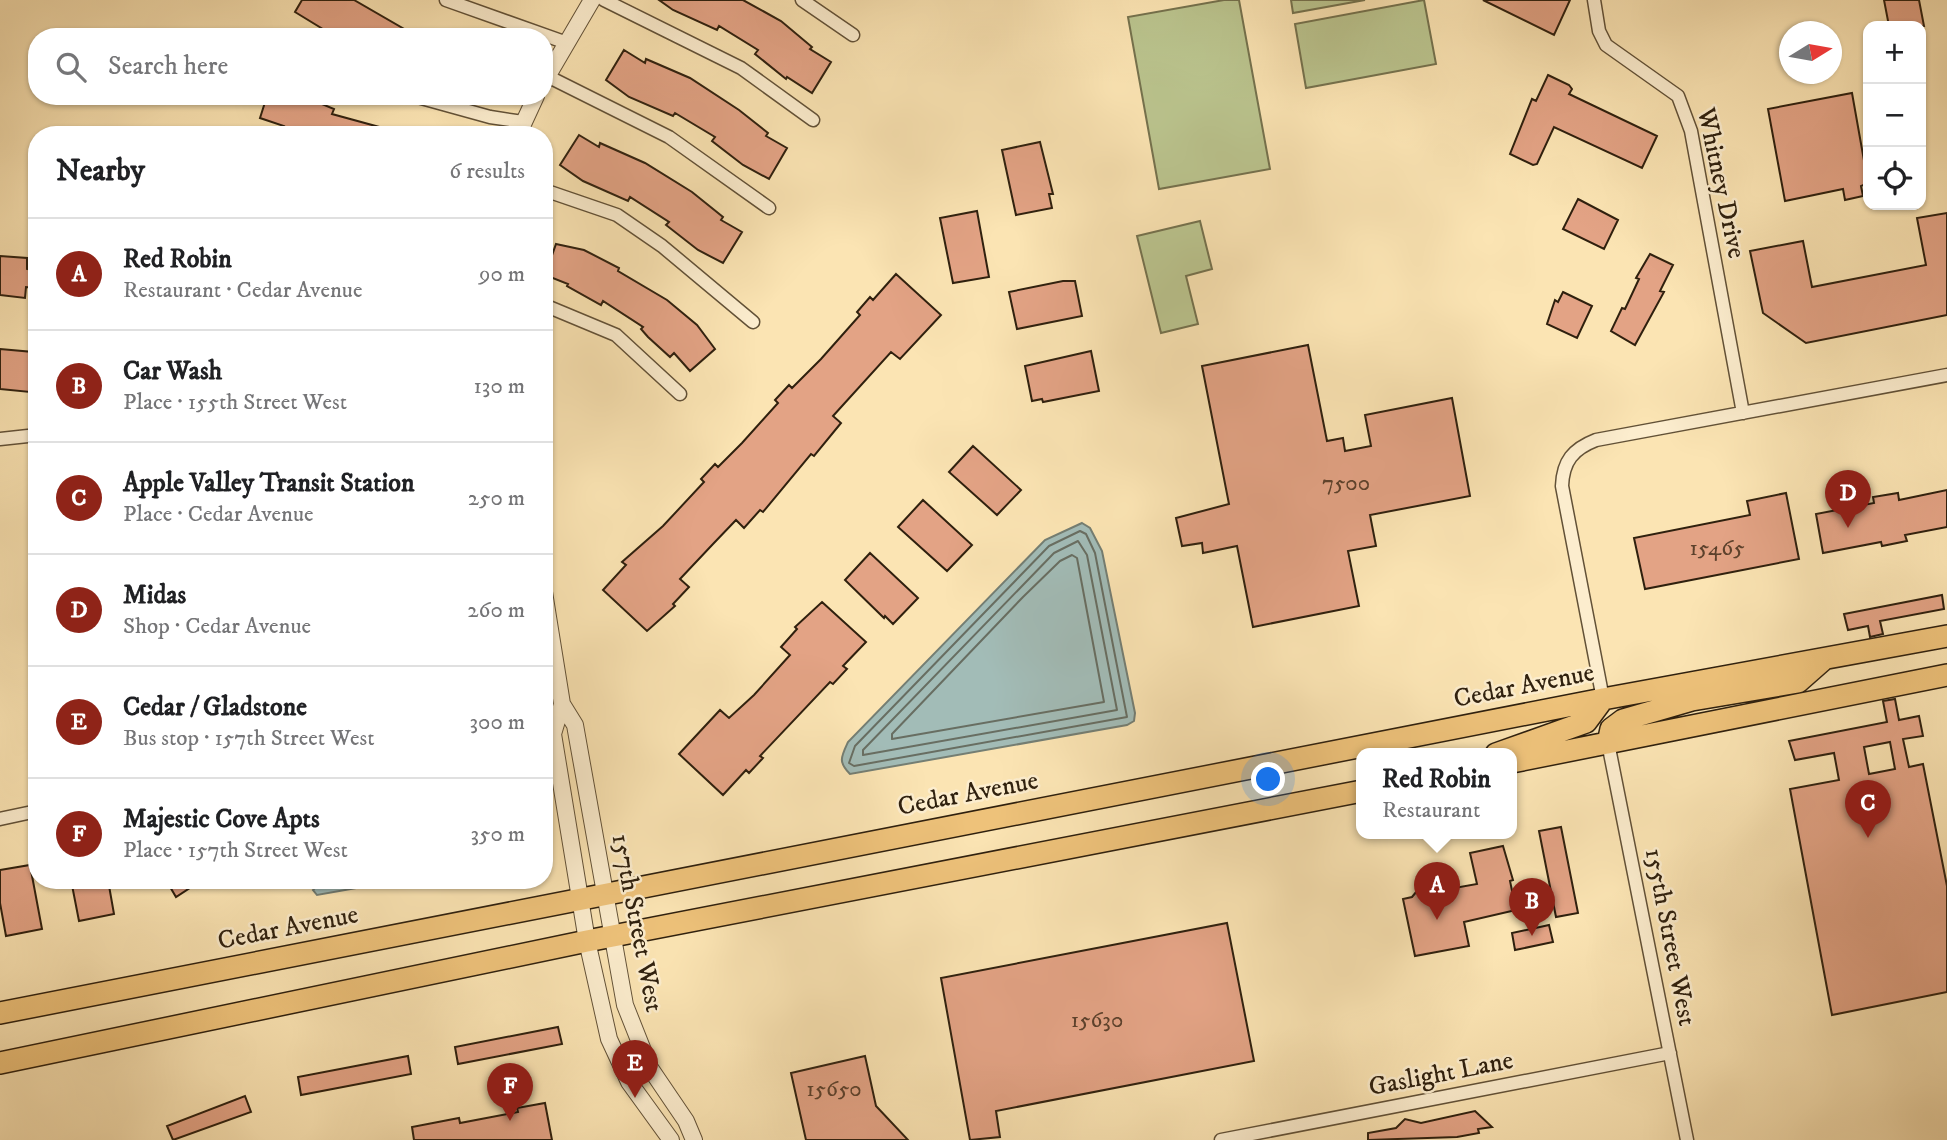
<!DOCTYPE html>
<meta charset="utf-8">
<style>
:root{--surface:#fff;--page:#f6f6f6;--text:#202124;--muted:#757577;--line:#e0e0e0;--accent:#8f2418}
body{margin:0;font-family:"IM FELL DW Pica",serif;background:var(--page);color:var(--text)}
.controls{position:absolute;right:21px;top:21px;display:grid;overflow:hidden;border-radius:14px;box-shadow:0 2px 5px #0004}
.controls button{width:63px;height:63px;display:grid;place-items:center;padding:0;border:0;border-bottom:2px solid var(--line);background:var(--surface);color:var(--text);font:35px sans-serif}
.compass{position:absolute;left:1779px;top:21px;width:63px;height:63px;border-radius:50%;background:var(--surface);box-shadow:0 2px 5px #0004;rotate:79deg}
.you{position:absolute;left:1269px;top:780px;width:24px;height:24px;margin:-18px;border:5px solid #fff;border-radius:50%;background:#1a73e8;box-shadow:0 0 0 10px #1a73e833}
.badge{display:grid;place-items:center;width:46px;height:46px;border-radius:50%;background:var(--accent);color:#fff;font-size:23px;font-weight:700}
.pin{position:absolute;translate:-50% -58px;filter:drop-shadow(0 2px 4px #0008)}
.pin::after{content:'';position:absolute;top:37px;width:24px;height:21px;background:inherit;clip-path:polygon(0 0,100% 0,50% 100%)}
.popup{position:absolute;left:1356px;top:748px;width:161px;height:91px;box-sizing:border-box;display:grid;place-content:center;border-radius:14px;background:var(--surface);filter:drop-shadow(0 2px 5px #0005);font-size:23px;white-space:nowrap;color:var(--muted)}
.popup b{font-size:26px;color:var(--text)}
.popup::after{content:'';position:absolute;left:50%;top:100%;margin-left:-14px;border:14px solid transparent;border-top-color:var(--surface)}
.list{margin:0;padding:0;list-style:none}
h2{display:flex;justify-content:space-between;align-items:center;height:91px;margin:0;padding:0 28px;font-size:30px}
h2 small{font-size:23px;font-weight:400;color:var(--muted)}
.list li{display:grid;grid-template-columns:46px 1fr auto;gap:21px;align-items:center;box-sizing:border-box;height:112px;padding:0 28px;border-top:2px solid var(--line)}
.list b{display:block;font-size:26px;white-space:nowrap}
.list p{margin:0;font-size:23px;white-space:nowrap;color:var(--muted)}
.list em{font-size:23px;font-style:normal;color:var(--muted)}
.icon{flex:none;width:38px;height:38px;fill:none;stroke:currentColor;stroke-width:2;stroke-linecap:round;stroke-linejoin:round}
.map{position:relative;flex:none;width:1947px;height:1140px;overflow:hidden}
.search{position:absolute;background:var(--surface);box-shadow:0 2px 5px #0004;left:28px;top:28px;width:525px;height:77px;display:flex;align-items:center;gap:18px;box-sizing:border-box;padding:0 24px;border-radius:28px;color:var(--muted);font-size:26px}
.panel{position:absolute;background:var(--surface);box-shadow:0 2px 5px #0004;left:28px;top:126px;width:525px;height:763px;border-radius:28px}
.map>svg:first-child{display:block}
.green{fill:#bbc58f;stroke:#75724e;stroke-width:2}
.water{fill:#a2bcb7;stroke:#747e73;stroke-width:2}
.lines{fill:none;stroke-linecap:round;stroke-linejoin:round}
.shore{stroke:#686e62;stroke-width:2}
.building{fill:#e3a385;stroke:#2f200e;stroke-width:2;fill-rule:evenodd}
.minor-casing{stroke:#625137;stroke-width:15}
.tertiary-casing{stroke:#625137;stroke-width:18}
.primary-casing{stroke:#2f200e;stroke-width:24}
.minor{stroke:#fcedce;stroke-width:12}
.tertiary{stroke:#fcedce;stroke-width:16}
.primary{stroke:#eec27a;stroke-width:21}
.labels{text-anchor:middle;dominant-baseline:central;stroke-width:5;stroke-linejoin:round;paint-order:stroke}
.number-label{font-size:23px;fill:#5c412c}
.street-label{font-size:26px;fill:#2f200e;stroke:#fcedce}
</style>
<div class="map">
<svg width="1947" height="1140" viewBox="0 0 1947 1140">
<rect width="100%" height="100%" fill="#fbe4b3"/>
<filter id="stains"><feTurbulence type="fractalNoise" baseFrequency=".00286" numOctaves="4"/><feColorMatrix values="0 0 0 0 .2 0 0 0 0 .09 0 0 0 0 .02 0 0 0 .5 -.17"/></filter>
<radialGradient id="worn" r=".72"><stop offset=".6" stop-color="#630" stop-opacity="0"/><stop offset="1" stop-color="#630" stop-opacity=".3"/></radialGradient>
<path class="green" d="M1224,0h15l31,169 -111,20 -31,-172z
M1291,0h74l-72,13z
M1424,0l12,64 -130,24 -11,-64z
M1200,221l12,48 -26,7 12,48 -37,9 -24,-97z"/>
<path class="water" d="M1082,523l8,5 12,23 33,162 -1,8 -7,4 -277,49c-12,-12 -9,-17 -2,-32l197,-202z
M323,880h79l-85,15 -4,-5z"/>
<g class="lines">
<path class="shore" d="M1080,531l6,3 9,19 32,164 -273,49 -5,-3 6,-17 194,-200z
M1078,541l9,14 30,155 -254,45v-5l191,-197z
M1072,555l5,3 27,144 -212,37v-5l131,-137 37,-36z"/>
</g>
<path class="building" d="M302,0h52l64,37h-82l-41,-25z
M659,0h84l38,21 31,26 -2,2 21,13 -19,31 -25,-16 -1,2 -31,-25 3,-4 -39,-24 -2,4 -44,-20z
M1483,0h87l-16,35z
M1884,0h35l5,26h-35z
M624,50l21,13 1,-4 44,19 49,32 29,23 -2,3 21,12 -18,31 -26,-14 -31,-24 3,-4 -40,-24 -2,3 -44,-19 -23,-17z
M1548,75l21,10 3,4 -3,5 88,42 -15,32 -88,-41 -17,37 -4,1 -23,-11 22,-55 4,2z
M1852,93l16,90 -7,3 2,10 -18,4 -2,-11 -58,12 -17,-92z
M267,96h36l31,13 -2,5 62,17 -1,4h-102l-9,-4 2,-5 -24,-8z
M579,135l20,12 1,-4 45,20 47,29 31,25 -2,3 21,12 -19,31 -25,-13 -32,-25 3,-3 -39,-25 -2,4 -45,-20 -23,-16z
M1040,142l13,52h-4l3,14 -36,7 -14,-65z
M1578,199l40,21 -14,29 -41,-20z
M977,211l12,66 -36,6 -13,-65z
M1947,213v102l-141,28 -43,-30 -13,-62 53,-10 9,46 114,-22 -9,-47z
M556,244l28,6 35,18 -1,3 49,29 30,25 18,24 -25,22 -16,-18 -4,4 -22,-20 -7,-8 2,-2 -40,-26 -2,4 -34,-19 1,-2 -23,-9z
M1650,254l23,11 -13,26 4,1 -29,53 -24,-14 11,-23 3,1 14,-30 -3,-1z
M0,256l27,2v11l10,2v17l-11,-1 -1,11 -25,-3z
M896,274l45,41 -41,44 -9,-7 -58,64 8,7 -27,33 -3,-2 -48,58 -3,-2 -16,18 -8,-8 -23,24 -33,35 9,8 -16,17 2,2 -28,25 -44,-41 23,-25 -4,-3 41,-36 41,-44 -3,-3 14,-15 3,3 24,-24 36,-40 -3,-3 14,-15 3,3 29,-29 39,-44 -3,-3 13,-15 3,3z
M1063,281h12l7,35 -65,13 -8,-37z
M1563,292l29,14 -15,32 -30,-14 8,-24 3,2z
M1308,345l19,96 16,-3 2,13 26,-5 -6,-31 87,-17 18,98 -100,19 6,31 -28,5 11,55 -106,21 -16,-81 -34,7 -1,-10 -20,3 -6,-28 53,-14 -27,-138z
M0,349l33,3 -1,10h5v19l-6,-1 -1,12 -30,-3z
M1091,351l8,40 -56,11 -1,-3 -10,2 -7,-35z
M973,446l48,44 -24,25 -48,-43z
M1947,490v37l-42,8 2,6 -25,5 -1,-4 -58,11 -7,-39 58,-11 -1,-6 25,-4 1,7z
M1786,493l13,66 -154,30 -11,-51 116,-23 -3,-14z
M923,500l49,45 -25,26 -49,-44z
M870,553l48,45 -25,26 -8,-8 -1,2 -39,-38z
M1942,595l2,14 -64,12 3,13 -13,3 -2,-11 -20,4 -4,-16z
M822,602l44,40 -23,24 4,3 -14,15 -3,-2 -70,74 3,2 -14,15 -3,-3 -23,25 -44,-41 41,-44 9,8 25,-23 36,-40 -9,-8 16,-18 -2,-2z
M1895,699l4,21 20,-4 4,20 -20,3 6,28 14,-3 24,122v106l-115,23 -42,-226 49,-9 -5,-27 -39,7 -6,-19 98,-19 -4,-21zM1890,742l5,27 -26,5 -5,-27z
M1561,827l17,86 -22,4 -17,-86z
M1503,846l10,34 -3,1 6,29 -52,12 5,24 -54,10 -12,-57 9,-2 10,-12 15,-3 12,7 28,-5 -7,-31z
M30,865l12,64 -36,7 -6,-33v-33z
M71,880h37l6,34 -35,7z
M166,880h36l-26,17z
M1227,923l27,138 -258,50 4,26 -30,3 -29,-162z
M1549,925l4,17 -38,8 -3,-17z
M558,1027l4,17 -104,20 -3,-17z
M408,1056l3,18 -110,21 -3,-18z
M865,1056l11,50 32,34h-102l-15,-67z
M245,1096l6,16 -78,28 -6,-14z
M545,1103l7,37h-138l-2,-13 47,-9 1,5 58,-11 -1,-4z
M1475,1111l17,16 -14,2 1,4 -22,4 -89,3v-7l28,-5 9,-9 16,4z"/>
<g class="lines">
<defs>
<path id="minor" d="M446,0l121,43
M604,0l137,68 72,52
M802,0l51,35
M1594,0l5,31 7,14 72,51 13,35 52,282
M547,76l122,61 100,71
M414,96l76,21 33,5
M544,190l73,25 45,31 91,76
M544,305l72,30 64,59
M0,439l37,-4
M1603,699l-41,-213c1,-25 11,-37 34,-46l351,-65
M1608,743l79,397
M0,819l37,-8
M1221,1140l449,-87"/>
<path id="tertiary" d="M544,82l48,-82
M518,135l18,-39
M544,592l18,112 13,21 50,280 25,63 36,53 8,19
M562,704l-9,30 34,207 22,98 20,43 42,58"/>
<path id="primary" d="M1608,743l3,-14 12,-9 69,-20 106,-18 25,-22
M1496,754l90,-32 17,-23
M1512,762l435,-87
M0,1013l1603,-314 344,-63
M0,1063l587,-122 775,-150"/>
</defs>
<use href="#minor" class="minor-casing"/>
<use href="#tertiary" class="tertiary-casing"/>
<use href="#primary" class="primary-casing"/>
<use href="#minor" class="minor"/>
<use href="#tertiary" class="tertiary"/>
<use href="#primary" class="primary"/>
</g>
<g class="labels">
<g class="number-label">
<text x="1346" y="483">7500</text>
<text x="1717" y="548">15465</text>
<text x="1097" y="1020">15630</text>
<text x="834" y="1089">15650</text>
</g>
<g class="street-label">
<text transform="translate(1721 183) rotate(78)">Whitney Drive</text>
<text transform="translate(1524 686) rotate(-11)">Cedar Avenue</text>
<text transform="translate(968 794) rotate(-11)">Cedar Avenue</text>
<text transform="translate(637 923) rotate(79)">157th Street West</text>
<text transform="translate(288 928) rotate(-11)">Cedar Avenue</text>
<text transform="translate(1670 937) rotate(79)">155th Street West</text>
<text transform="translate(1441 1074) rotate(-11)">Gaslight Lane</text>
</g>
</g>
<rect width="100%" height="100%" filter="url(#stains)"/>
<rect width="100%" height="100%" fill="url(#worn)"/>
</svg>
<div class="controls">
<button>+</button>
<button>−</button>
<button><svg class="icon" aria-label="locate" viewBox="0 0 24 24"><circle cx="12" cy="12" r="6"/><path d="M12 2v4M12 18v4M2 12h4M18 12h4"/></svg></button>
</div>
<svg class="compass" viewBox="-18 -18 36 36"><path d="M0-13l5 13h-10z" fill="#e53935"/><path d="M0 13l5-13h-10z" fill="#757577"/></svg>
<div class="you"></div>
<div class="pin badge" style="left:1437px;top:920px">A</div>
<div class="popup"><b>Red Robin</b>Restaurant</div>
<div class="pin badge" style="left:1532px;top:936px">B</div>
<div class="pin badge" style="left:1868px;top:838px">C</div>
<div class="pin badge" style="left:1848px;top:528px">D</div>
<div class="pin badge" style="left:635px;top:1098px">E</div>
<div class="pin badge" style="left:510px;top:1121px">F</div>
<div class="search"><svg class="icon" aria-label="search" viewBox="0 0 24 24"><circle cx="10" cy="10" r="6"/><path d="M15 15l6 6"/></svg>Search here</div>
<section class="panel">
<h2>Nearby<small>6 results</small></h2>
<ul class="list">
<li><span class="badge">A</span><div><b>Red Robin</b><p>Restaurant · Cedar Avenue</p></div><em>90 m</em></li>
<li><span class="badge">B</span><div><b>Car Wash</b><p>Place · 155th Street West</p></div><em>130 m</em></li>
<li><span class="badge">C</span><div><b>Apple Valley Transit Station</b><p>Place · Cedar Avenue</p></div><em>250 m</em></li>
<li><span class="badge">D</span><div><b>Midas</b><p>Shop · Cedar Avenue</p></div><em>260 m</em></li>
<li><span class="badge">E</span><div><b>Cedar / Gladstone</b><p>Bus stop · 157th Street West</p></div><em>300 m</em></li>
<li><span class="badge">F</span><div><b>Majestic Cove Apts</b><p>Place · 157th Street West</p></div><em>350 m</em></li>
</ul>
</section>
</div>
